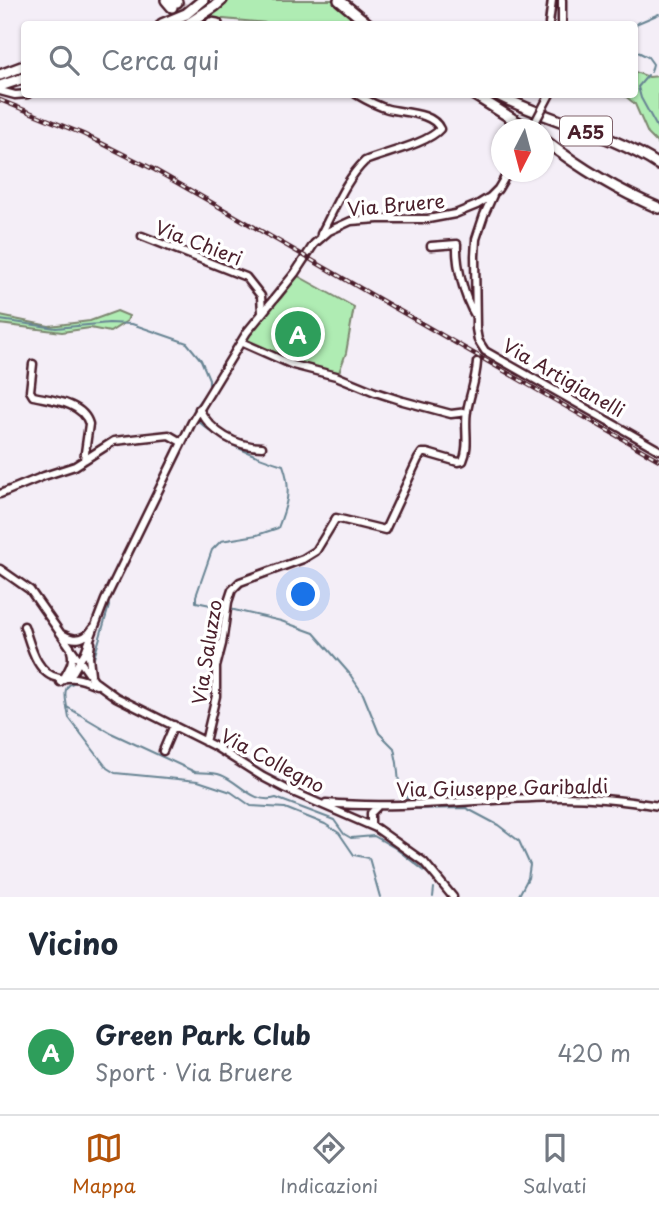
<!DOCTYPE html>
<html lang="it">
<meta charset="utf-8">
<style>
:root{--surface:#fff;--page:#f6f6f7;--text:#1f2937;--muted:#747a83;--line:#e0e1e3;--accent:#b45309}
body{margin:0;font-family:"Playpen Sans",sans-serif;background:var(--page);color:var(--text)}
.compass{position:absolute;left:491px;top:119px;width:63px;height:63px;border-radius:50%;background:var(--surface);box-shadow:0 2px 5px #0004;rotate:186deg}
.you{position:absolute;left:304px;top:595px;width:24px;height:24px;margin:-18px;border:5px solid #fff;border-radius:50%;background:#1a73e8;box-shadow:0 0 0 10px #1a73e833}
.badge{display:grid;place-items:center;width:46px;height:46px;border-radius:50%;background:var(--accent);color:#fff;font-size:23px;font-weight:700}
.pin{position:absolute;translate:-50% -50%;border:4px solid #fff;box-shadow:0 2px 7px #0006}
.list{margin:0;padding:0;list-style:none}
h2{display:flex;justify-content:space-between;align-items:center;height:91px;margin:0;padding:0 28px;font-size:30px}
h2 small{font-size:23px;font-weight:400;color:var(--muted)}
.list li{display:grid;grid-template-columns:46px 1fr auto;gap:21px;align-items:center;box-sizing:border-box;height:126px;padding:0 28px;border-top:2px solid var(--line)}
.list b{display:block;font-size:26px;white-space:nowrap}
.list p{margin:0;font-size:23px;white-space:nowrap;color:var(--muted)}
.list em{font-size:23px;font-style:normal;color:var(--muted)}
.icon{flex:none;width:38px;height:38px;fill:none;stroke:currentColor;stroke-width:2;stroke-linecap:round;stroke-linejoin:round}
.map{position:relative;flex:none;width:659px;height:897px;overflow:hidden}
.search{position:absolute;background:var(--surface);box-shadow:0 2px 5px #0004;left:21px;right:21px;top:21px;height:77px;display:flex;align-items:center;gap:18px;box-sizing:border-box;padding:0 24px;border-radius:7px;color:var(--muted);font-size:26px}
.sheet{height:217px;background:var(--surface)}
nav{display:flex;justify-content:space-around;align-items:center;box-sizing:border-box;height:98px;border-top:2px solid var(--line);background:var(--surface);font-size:19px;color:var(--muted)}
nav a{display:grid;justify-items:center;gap:4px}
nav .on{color:var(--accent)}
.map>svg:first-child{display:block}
.green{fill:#afecb3;stroke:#7c866f;stroke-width:2}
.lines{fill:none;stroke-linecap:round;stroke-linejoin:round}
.stream{stroke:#678493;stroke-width:2}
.highway-tunnel{stroke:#d2c5ce;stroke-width:9;stroke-dasharray:9 4.5;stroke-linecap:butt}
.minor-casing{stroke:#4a1f2b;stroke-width:11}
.highway-casing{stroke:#4a1f2b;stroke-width:14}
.minor{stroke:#fff;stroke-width:6}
.highway{stroke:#fff;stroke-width:9}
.rail-casing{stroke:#4a1f2b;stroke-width:4.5}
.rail{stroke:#fff;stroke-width:2;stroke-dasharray:5;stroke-linecap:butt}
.minor-bridge-casing{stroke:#4a1f2b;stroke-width:11;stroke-linecap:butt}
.minor-bridge{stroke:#fff;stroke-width:6}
.labels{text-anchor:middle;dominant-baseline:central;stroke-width:7;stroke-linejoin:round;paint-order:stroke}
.shield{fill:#fff;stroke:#80626b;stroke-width:2}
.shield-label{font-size:18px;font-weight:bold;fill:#4a1f2b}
.street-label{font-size:19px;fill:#4a1f2b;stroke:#fff}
</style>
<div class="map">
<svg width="659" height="897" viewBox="0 0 659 897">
<rect width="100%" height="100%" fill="#f4eef7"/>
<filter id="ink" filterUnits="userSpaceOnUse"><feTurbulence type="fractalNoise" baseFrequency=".0143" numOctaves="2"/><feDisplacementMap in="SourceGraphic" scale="14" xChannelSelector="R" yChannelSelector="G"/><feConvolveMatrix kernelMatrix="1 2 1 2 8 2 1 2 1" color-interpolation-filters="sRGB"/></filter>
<g filter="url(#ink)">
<path class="green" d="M229,0h105l29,24h-86l-64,-6v-3z
M635,72l14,5 10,-1v69l-11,-11 -13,-30 -11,-9 10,-1z
M298,276l56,31 -8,46 -8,22 -46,-12 -46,-20 4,-17 31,-28z
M117,311l12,5 -2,5 -17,11 -20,-4 -28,4 -62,-8v-8l49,10 41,-5z"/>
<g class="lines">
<path class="stream" d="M634,28l4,-5 21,-9
M634,50l14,7 5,7 -2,8
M648,75l-10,12 3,11 18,33
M0,320l56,8 53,-5 23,1 55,19 14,17 8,19v9l-14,19 -2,6
M196,419c25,24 55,36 87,46 9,24 4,40 -5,63l-21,7 -36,6 -9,9 -16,46v6l29,6
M230,609l51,12 33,12 35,40 14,21 16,39 15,15 3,15 2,20 8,16
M94,658l15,-52 -1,-5
M77,682c-15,2 -12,14 -10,25l44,26 84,39h-2c9,1 20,0 28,3 19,7 32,30 55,23l58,22 10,14 7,4 23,-2 21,12 36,28
M67,707l2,11 38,50 8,5 83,8 33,11 20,14 34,2 40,16 14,9 15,22 15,3 11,39
M408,809l58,-1 32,17 21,16 11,24 -2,13 -10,19
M433,897l1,-9"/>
<path class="highway-tunnel" d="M177,2l18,14 16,7"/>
<defs>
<path id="minor" d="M549,24l3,-24
M562,24v-24
M0,91l15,4 13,-1
M493,195l-9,20 -8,24 -1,17 1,73 2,11 7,11 174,99
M321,234c13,-24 24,-54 44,-73 19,-8 62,-17 75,-32 -7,-17 -36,-16 -52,-20 -11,-3 -22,-9 -32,-15
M142,236l104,41 15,19 1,16
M431,246l26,-2c-1,20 7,54 18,71
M241,342l52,23 43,11 39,16 28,9 48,13 16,-2
M33,364l-3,27 3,5c18,4 50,6 56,28l-5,36
M199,409c12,23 37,38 63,38
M0,494l44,-18 31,-10 39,-25 55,-6 12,7
M0,569l30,21 64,91 22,16 98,49 49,31 23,12 90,39 48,34 29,35
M24,626c6,17 12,49 35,52 5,1 11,-1 16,0 8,1 14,4 21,7
M64,635c12,7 22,4 29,-7
M91,674l-2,-17 2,-14
M65,676c5,-9 9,-15 6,-25
M60,682l13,-10 12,-20 20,-52 87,-178 55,-90 48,-59 19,-29 15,-13 22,-10 27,-2h50l27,-5 22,-9 13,-8 8,-8 10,-17
M205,742l11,-46v-29l6,-23 6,-42 4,-12 8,-8 63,-23 13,-8 20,-33 49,12 33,-71 4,-6h5l31,9 5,-1c7,-15 1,-34 4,-50 3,-17 9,-31 10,-49
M163,751l11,-26
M326,803c78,7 158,-5 237,-6 32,0 64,4 96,9
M371,825v-12l6,-6"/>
<path id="highway" d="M166,0l6,7
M175,0l2,2
M339,0l29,24
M211,23l6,1
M162,24l24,-10 17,-14
M188,24l27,-18 7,-6
M0,75l24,-9
M0,86l24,-8
M473,94l57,36
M496,94c53,28 113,38 163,71
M544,140c36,28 72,50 115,68"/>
</defs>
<use href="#minor" class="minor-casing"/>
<use href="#highway" class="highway-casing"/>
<use href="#minor" class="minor"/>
<use href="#highway" class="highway"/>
<defs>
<path id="rail" d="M0,100l83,34 72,36 504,290"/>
</defs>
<use href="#rail" class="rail-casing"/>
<use href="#rail" class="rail"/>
<defs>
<path id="minor-bridge" d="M531,130l19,-36"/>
</defs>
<use href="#minor-bridge" class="minor-bridge-casing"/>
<use href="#minor-bridge" class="minor-bridge"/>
</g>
</g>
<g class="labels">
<rect class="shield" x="560" y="116.5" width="52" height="29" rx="5"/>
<g class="shield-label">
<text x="586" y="131">A55</text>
</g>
<g class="street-label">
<text transform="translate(396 204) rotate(-5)">Via Bruere</text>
<text transform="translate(199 242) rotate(21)">Via Chieri</text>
<text transform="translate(564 377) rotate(30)">Via Artigianelli</text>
<text transform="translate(206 652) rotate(-81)">Via Saluzzo</text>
<text transform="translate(273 760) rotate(28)">Via Collegno</text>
<text transform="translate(502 787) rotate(-1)">Via Giuseppe Garibaldi</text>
</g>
</g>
</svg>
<svg class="compass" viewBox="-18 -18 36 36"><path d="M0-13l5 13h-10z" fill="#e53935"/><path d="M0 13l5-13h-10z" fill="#747a83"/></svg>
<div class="you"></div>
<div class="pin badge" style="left:298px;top:334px;background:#2e9e5b">A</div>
<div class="search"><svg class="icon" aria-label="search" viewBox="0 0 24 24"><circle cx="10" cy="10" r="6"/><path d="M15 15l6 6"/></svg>Cerca qui</div>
</div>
<section class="sheet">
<h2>Vicino<small></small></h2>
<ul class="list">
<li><span class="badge" style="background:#2e9e5b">A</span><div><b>Green Park Club</b><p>Sport · Via Bruere</p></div><em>420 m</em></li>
</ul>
</section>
<nav>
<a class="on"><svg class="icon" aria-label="map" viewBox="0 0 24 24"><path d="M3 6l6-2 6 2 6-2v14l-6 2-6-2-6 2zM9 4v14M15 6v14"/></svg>Mappa</a>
<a><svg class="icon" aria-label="directions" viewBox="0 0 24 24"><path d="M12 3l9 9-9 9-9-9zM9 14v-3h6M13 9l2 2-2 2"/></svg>Indicazioni</a>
<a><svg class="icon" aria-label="saved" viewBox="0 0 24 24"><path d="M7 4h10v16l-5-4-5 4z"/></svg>Salvati</a>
</nav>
